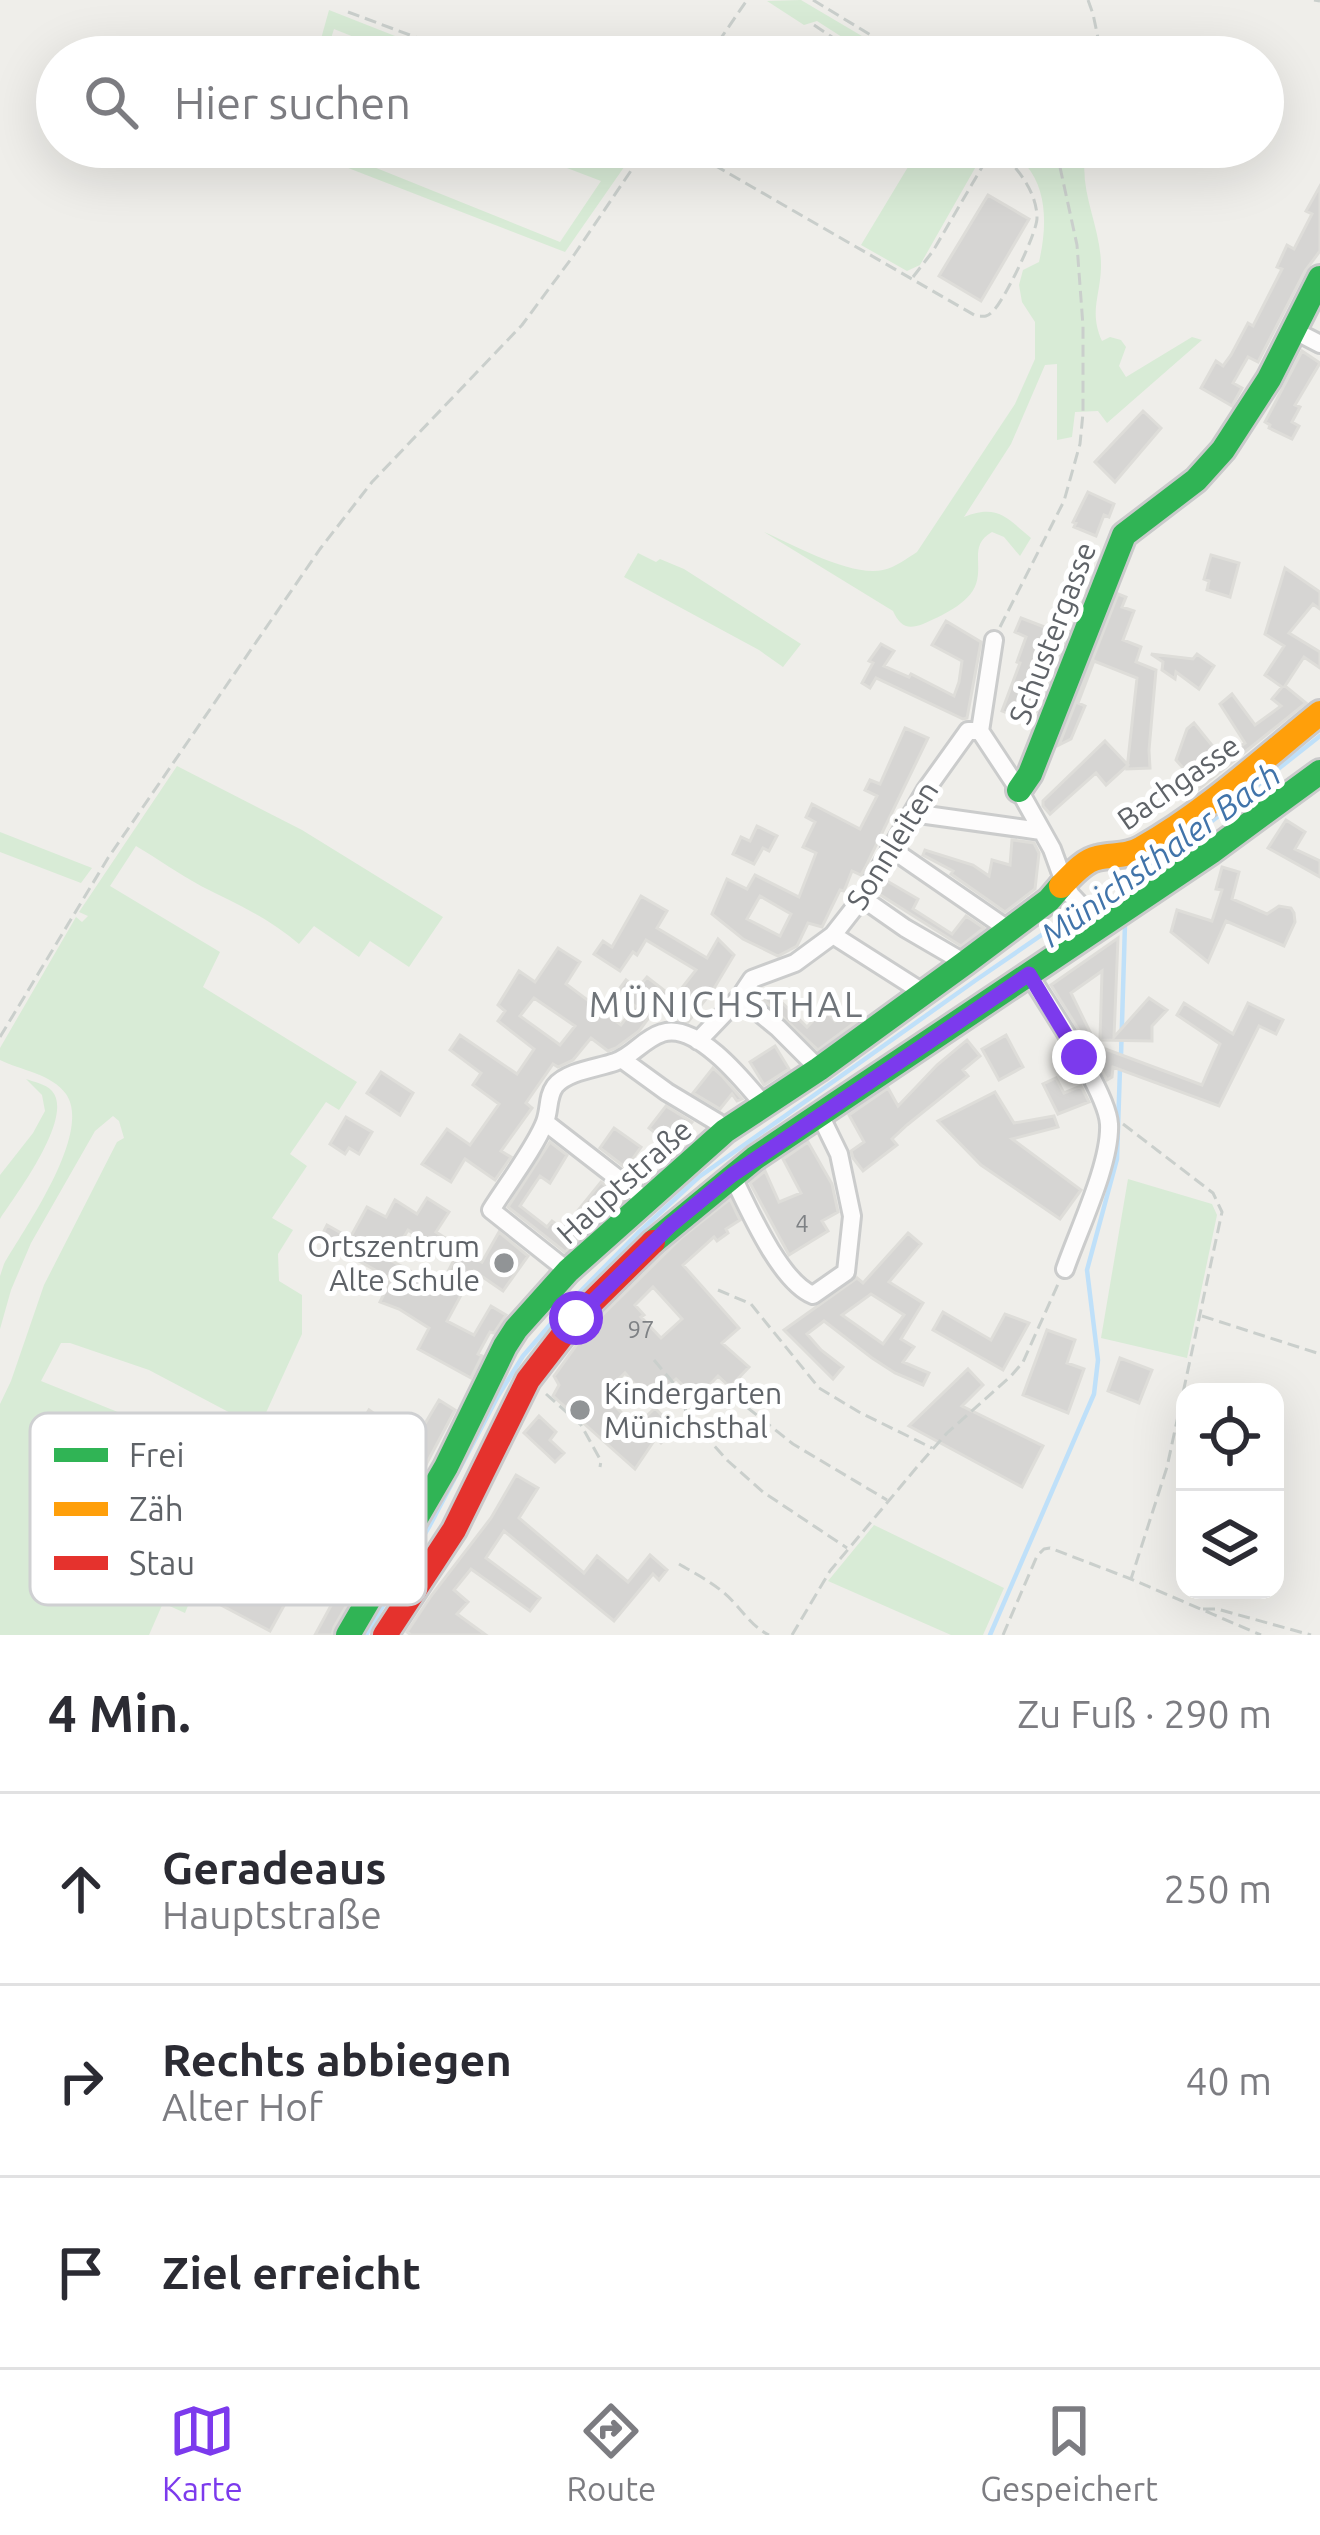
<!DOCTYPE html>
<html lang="de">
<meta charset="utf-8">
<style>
:root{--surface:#fff;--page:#f7f7f7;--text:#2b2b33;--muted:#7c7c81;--line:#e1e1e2;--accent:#7c3aed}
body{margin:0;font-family:Ubuntu,sans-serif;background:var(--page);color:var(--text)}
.controls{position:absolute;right:36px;bottom:36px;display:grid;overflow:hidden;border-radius:24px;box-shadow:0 12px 48px #0002}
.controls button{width:108px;height:108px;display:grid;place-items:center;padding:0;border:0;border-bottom:3px solid var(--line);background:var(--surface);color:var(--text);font:60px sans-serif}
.stop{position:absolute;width:36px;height:36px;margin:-27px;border:9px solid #7c3aed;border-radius:50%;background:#fff}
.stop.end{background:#7c3aed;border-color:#fff;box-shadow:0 3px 12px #0008}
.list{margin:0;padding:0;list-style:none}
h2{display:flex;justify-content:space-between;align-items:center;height:156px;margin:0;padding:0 48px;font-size:51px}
h2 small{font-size:39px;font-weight:400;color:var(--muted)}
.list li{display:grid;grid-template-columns:78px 1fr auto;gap:36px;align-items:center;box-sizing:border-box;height:192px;padding:0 48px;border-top:3px solid var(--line)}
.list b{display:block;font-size:45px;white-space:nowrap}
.list p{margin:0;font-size:39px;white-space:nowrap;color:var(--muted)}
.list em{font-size:39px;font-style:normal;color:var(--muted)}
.icon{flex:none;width:66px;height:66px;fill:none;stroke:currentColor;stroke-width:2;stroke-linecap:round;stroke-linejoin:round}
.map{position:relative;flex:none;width:1320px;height:1635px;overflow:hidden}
.search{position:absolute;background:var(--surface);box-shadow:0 12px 48px #0002;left:36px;right:36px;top:36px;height:132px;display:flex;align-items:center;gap:30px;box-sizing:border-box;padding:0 42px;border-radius:66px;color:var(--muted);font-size:45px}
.sheet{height:732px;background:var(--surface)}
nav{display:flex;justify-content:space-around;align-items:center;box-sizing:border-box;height:168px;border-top:3px solid var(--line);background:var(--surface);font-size:33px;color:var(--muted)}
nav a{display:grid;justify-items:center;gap:6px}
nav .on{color:var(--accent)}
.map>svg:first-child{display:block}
.green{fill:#d8ebd6}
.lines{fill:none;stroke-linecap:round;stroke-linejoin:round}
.stream{stroke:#bfe0f9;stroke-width:4.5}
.building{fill:#d6d5d3;stroke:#deddd9;stroke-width:3;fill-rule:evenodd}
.street-casing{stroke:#cbcccc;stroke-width:22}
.fast-casing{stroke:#cacacb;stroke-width:30}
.slow-casing{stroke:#cacacb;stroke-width:30}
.jam-casing{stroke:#cacacb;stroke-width:30}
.path{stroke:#cacfcc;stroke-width:3;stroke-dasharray:12 6;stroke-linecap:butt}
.street{stroke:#fdfcfc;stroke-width:16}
.fast{stroke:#30b455;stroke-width:24}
.slow{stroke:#ff9f0a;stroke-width:24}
.jam{stroke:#e5322d;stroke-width:24}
.route{stroke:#7c3aed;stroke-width:15}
.poi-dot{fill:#919496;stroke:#fff;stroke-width:4.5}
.labels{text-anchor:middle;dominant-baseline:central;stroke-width:10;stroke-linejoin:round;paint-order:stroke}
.number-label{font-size:24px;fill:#7e8184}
.street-label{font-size:30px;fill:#5f6368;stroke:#fff}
.poi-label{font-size:30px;fill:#5f6368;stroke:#fff;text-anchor:end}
.water-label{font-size:33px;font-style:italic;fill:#4174aa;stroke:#fff}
.quarter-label{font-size:36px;letter-spacing:3px;fill:#70757a;stroke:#fff}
.key{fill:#fff;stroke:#cfd0d2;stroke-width:3}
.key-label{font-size:33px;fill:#5f6368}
</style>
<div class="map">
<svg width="1320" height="1635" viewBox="0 0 1320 1635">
<rect width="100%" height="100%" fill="#efeeea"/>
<path class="green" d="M801,0l93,55 10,-12 22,14h-53l-56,-36 -13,4 -37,-24z
M329,10l94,37 -24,8 -65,-26 -9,28h-9z
M294,147h30l236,95 41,-61 -89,-34h126l-73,105z
M920,147h67l-67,118 -13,6 -46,-26z
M1002,147h85c-11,42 15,79 14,121 -1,29 -12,44 1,73l8,-4 11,3 5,7 -7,19 7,11 66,-40 10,3 -95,83 -9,-12 -23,1 -3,25 -15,3v-76l-12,1 -34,79 -47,73c33,-13 42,0 67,21l-11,18 -16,-19 -12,-5c-23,13 -9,31 -16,52 -7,20 -35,32 -53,40 -16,6 -23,2 -30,-13l-129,-79c30,13 87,45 119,38 13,-3 23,-11 34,-18l98,-148 20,-45v-37l-13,-20 -3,-17 4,-15 16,-8c7,-31 10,-70 -13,-97 -6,-7 -16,-12 -24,-18z
M638,553l18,9 4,-3 24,10 117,75 -18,23 -24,-17 -135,-73z
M177,766l125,64 141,87 -34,50 -39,-26 -11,16 -45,-31 -15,18c-30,-26 -64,-41 -98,-58 -22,-12 -43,-27 -65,-40l-26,40 110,66 -17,35 154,95 -18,28 -13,-8 -36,52 17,12 -35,52 21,12 -15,24 1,27 23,14v39l-43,94 -110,-58 -79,-27h-9l-20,38 99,40 86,44 12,9 -25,41 -13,-6 -25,43 29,14 -19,47 -22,-10 -14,32h-149v-231l11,-23 33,-96 73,-143 7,-4 -5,-17 -6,-5 -18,15 -64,112 -20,47 -11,39v-53l4,-12c20,-35 89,-131 62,-170 -14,-20 -46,-24 -66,-34v-12l76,-131 6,5 6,-6 -9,-4z
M0,832l92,36 -11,15 -81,-31z
M26,1079c8,3 20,5 26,12 23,26 -37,105 -52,128v-44l33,-42 12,-22 -3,-16z
M1128,1179l84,25 5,11 -30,143 -86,-20z
M874,1525l130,63 -21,47h-32l-123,-54z"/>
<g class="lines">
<path class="stream" d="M1125,900l1,-23
M1121,1056l4,-132
M569,1303l69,-70 61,-56 277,-197 150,-103 53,-30 141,-111
M366,1635l64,-110 68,-129 25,-40 38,-44
M990,1635l104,-241 4,-34 -11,-90 30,-111 3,-91"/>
</g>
<path class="building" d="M1320,186v65l-15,20 -47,91 -10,-5 -15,26 9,5 -10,18 -31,-18 15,-27 7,5 8,-11 17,-32 5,3 29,-57 -5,-2 10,-22 7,4 18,-35 -6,-3z
M988,195l41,24 -48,82 -42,-25z
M1302,351l18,12 -25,42 5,2 -8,15 7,4 -7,13 -23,-11 1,-3 -5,-3z
M1143,411l18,17 -46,54 -20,-20z
M1088,492l26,12 -5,13 -5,-2 -8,21 -22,-9 2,-4 -3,-1z
M1211,555l28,8 -9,34 -23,-7 2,-9 -5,-2z
M1285,568l35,24v17l-7,-5 -24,29 31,19v16l-16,-11 -19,29 21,17 -111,89 -7,-9 5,-4 -17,-19 11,-31 7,-6 29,36 22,-16 -25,-39 12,-10 23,31 26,-19 -9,-7 10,-12 -17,-12 19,-29 -19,-12z
M1118,594l8,3 -4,10 12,4 -11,29 18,7 -5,15 20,8 -7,80 1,18 -23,1 10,-91 -43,-17 -16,42 7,3 -14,33 -12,6z
M1021,618l34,13 2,-4 11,4 -36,92 -30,-12 18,-48 -3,-1 9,-25 -11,-5z
M946,621l35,21 -14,76 -4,1 -87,-41 -6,10 -8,-5 11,-20 -4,-2 12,-17 13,7 -10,15 25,11 2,-3 43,22 5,-14 3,-21 -30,-16z
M1151,654l42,5 4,-5 17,12 -15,23 -23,-17 -1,7 -13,-9 1,-8z
M905,728l23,10 -62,128 -5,9 -9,-4 -8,20 -4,-1 -18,37 -14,-4 -11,23 -19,10 -35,-17 -31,-25 15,-35 20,10 8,-14 44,22 17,-44 -13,-6 12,-25 -9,-5 6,-13 48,25 17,-33 -12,-6 5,-10 10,4zM760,896l31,18 -11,22 -33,-17z
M1105,741l23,24 -22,20 -10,-12 -46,41 -7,-8v-5z
M1286,820l19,12 -10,17 25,12v16l-52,-29z
M757,826l20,10 -8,15 -6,-3 -9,16 -21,-10 8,-17 9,4z
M1012,840l22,3 5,10 -4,36 -30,23 -54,-38 2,-3 -30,-16 2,-5 48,15 16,11 3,-16 18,5z
M1222,867l17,5 -7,27 35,15 12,-8 12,2 3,5 1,9 -11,24 -58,-25 -18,41 -37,-30 6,-22 35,11 10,-31 -6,-1z
M887,881l31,18 -5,10 39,25 14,-18 18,12 -23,18 -82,-52z
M641,896l26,15 -10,17 50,30 11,-19 16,16 -21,35 -25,32 -11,-3 -18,-15 -20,27 -23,17 -8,3 -17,-13 -18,22 -15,7 -5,-3 -27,39 6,5 -31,43 10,6 -16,23 -30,-21 -14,23 -29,-18 25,-35 23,16 29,-41 -26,-19 8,-12 -31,-23 10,-15 57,39 17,-25 -36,-28 7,-10 -7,-6 21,-34 16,11 23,-34 22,14 -14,22 55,41 14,-19 -18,-14 9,-12 11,9 10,-12 27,21 22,-28 -50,-30 -9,15 -4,-3 -13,19 -26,-17 9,-13 9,6zM534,998l41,28 -15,19 -40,-29z
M1118,938l-4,99 35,-39 18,12 -15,16v15l-52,-1 2,-69 -31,22 23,47h-9l-34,-55z
M770,991l37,36 17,-18 11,12 10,-8 4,4 4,-5 8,6 -43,32 -55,-51z
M1184,1003l49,31 15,-31 35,17 -7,14 -17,-8 -40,80 -106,-39 -1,10 -5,3 -21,-38 11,4 3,6v-5l102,38 18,-41 -43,-29z
M1006,1035l17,32 -24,13 -17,-31z
M967,1040l13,16 -17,14 5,6 -61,49 -15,14 5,6 -34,26 -10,-13 -2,-7 13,-9 -15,-27 39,-27 10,18 39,-41z
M775,1046l14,23 -25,16 -14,-23z
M713,1068l10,9 19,22 -5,2 -5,-7 -12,15 -27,-16z
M381,1072l32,21 -13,22 -33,-22z
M1056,1078l8,15 17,-7 8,16 -31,12 -15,-30z
M995,1092l19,31 40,-7 4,11 -46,12 69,51 -21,29 -79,-54 -43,-44z
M666,1106l26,16 -20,24 -23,-18z
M346,1117l26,15 -13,22 -10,-6 -4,6 -15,-10z
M614,1128l27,19 -15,21 -26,-20z
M550,1142l17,13 -17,28 -10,-7 -20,30 27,21 5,-6 11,8 38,-47 23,17 -59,53 -57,-45z
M808,1142l24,42 6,28 -16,9 6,10 -39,24 -39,-72 15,-12 14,31 22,-9 -18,-34z
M427,1198l22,14 -13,20 46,30 17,-30 29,24 -25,35 -29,-20 -27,50 27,14 17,-29 15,9 -12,18 -4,-1 -12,22 4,2 -11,22 -53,-29 11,-21 -30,-19 -19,-7 11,-23 -71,-40 7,-14 23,13 17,-31 19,10 9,-17 22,14zM408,1230l46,30 -14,27 -50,-27z
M730,1199l10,21 -14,9 2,4 -11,8 -3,-4 -31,28 56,63 -17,15 27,24 -19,20 -12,-11 -21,22 -21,-19 -26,23 -25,-29 -21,21 31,33 20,-19 20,21 -14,14 -5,-5 -21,31 -82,-73 6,-11 -5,-9 34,-47 94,-92zM653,1287l29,32 -21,19 -20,-21 3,-2 -9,-10z
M908,1233l13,11 -32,38 34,21 -22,36 13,8 -11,15 26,11 -6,12 -28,-12 -23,-15 -48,-37 -17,13 14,16 22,17 -10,12 -49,-49 73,-52 6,5zM871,1294l33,21 -21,29 -41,-29z
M943,1312l48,28 14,-26 24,9 -26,47 -70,-40z
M1047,1330l28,10 -8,23 17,6 -16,44 -45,-18z
M1120,1358l32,12 -13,33 -31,-12z
M968,1369l15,16 -21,21 81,40 -21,41 -113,-61z
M439,1400l16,10 -52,98 -80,-49 13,-22 12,7 21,-34 45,32zM372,1433l39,25 -16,26 -23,-14 4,-8 -18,-10z
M539,1416l17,16 -6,8 14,13 -9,9 -31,-29z
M516,1475l22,13 -19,30 65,55 13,-17 31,26 22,-27 17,15 -8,10 -6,-6 -39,47 -110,-90 -18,27 54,40 -10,13 -59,-42 -17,21 14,12 -11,12 29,21h-75l-4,-3 24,-36 60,-78z
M349,1548l23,14 -38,65 -2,8h-17l25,-46 -6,-4 3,-4 -14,-8 8,-14 9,5z
M277,1556l26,15 -33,60 -51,-27 11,-19 23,14z"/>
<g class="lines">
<defs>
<path id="street" d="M1293,330l27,14
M980,731l39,59 33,59 12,33 7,13 29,31
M980,731l14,-91
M912,813l129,18
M890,848l119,82
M862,898l43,30 60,35
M833,935l91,58
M1029,974c19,32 78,117 80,150 2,39 -31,107 -44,145
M698,1041l42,-44
M623,1060l44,32 50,30 8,9
M819,1069l-41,-41 -38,-31 12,-18 43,-16 38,-28 29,-37 63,-107 43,-60h12
M545,1122l102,79
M732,1175c16,33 48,107 81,120l33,-23 6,-56 -13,-62 -19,-39
M568,1271l-77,-61c15,-24 45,-64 54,-88 5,-13 2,-25 10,-36 12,-15 43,-18 60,-24 18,-6 28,-23 47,-29 34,-12 82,48 102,72
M545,1296l31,22"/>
<path id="fast" d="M1019,790l11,-16 94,-239 72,-55 27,-30 46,-71 51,-101
M653,1242l102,-84 456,-306 109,-80
M348,1635l98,-168 59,-121 11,-17 52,-58 157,-140 94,-62 146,-106 84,-63 12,-14"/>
<path id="slow" d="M1061,886c10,-10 22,-25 36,-28 16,-4 30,-1 45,-10 64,-36 121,-89 178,-135"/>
<path id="jam" d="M385,1635l69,-105 74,-150 48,-62 77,-76"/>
</defs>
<use href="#street" class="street-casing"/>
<use href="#fast" class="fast-casing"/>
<use href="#slow" class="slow-casing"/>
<use href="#jam" class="jam-casing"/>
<path class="path" d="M813,0l94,57
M1088,0l5,14 9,43
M1314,0l6,1
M348,12l121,45
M814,25l48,32
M708,57l39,-57
M683,147l293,169c9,0 10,2 17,-5 11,-10 44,-78 44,-93 0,-28 -22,-53 -42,-71
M1059,156l9,-9
M913,277l20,-26 52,-89 11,-11
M1000,627l64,-126 16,-57 3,-31v-87l-6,-81 -19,-87 -16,-11
M0,1037l108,-179 212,-309 52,-67 150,-157 52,-70 73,-108
M1123,1124l90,69 9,19 -55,255 -36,112
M718,1290l33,14 68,84 40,24 73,36
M1202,1316l118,38
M654,1360l27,32 6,24 41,45 35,31 84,56
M719,1385l74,59 94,56
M546,1394l35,31 20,36 -1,6
M679,1564c15,9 31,17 44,28 17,14 27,34 46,43
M1203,1609h14l94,26
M792,1635l38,-64 87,-104 30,-34 64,-57 12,-14 36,-80
M1003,1635l34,-79 7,-7 6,-1 81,31 130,56"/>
<use href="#street" class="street"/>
<use href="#fast" class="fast"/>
<use href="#slow" class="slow"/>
<use href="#jam" class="jam"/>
</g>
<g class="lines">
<path class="route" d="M576,1318l95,-93 61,-50 297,-201 50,83"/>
</g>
<g class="poi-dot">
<circle cx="504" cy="1263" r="12"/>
<circle cx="580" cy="1410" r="12"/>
</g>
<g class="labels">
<g class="number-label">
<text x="802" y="1223">4</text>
<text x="641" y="1329">97</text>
</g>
<g class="street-label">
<text transform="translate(1052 633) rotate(-69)">Schustergasse</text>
<text transform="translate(1178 782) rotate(-35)">Bachgasse</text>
<text transform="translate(892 845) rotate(-58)">Sonnleiten</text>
<text transform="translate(624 1181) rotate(-42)">Hauptstraße</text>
</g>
<g class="poi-label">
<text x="480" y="1246">Ortszentrum<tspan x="480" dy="34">Alte Schule</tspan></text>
<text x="604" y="1393" text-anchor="start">Kindergarten<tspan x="604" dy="34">Münichsthal</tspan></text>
</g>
<g class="water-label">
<text transform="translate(1160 854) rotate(-36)">Münichsthaler Bach</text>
</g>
<g class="quarter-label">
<text x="727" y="1003">MÜNICHSTHAL</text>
</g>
</g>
<rect x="30" y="1413" width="396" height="192" rx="18" class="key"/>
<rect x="54" y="1448" width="54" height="14" fill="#30b455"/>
<rect x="54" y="1502" width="54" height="14" fill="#ff9f0a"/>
<rect x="54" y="1556" width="54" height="14" fill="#e5322d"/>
<g class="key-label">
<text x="129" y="1467">Frei</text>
<text x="129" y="1521">Zäh</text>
<text x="129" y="1575">Stau</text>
</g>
</svg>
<div class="controls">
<button><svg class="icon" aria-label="locate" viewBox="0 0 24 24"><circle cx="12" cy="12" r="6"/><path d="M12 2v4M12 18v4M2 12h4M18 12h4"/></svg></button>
<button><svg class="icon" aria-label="layers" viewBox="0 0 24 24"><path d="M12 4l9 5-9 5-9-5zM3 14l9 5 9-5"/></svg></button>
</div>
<div class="stop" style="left:576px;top:1318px"></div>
<div class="stop end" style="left:1079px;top:1057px"></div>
<div class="search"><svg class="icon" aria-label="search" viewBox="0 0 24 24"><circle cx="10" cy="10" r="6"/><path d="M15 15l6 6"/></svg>Hier suchen</div>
</div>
<section class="sheet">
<h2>4 Min.<small>Zu Fuß · 290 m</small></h2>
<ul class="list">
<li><svg class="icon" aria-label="ahead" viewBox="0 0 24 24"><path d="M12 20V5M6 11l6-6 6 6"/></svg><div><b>Geradeaus</b><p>Hauptstraße</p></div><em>250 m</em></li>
<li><svg class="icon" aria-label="right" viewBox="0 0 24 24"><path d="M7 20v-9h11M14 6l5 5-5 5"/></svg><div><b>Rechts abbiegen</b><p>Alter Hof</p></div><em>40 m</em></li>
<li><svg class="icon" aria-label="arrive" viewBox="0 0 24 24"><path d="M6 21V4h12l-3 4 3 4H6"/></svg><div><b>Ziel erreicht</b></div></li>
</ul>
</section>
<nav>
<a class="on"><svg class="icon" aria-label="map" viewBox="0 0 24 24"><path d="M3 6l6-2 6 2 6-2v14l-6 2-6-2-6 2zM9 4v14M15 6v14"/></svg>Karte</a>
<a><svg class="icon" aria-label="directions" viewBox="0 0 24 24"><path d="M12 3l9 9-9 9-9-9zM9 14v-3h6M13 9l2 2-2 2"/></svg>Route</a>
<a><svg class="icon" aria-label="saved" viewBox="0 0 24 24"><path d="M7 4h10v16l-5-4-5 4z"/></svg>Gespeichert</a>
</nav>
